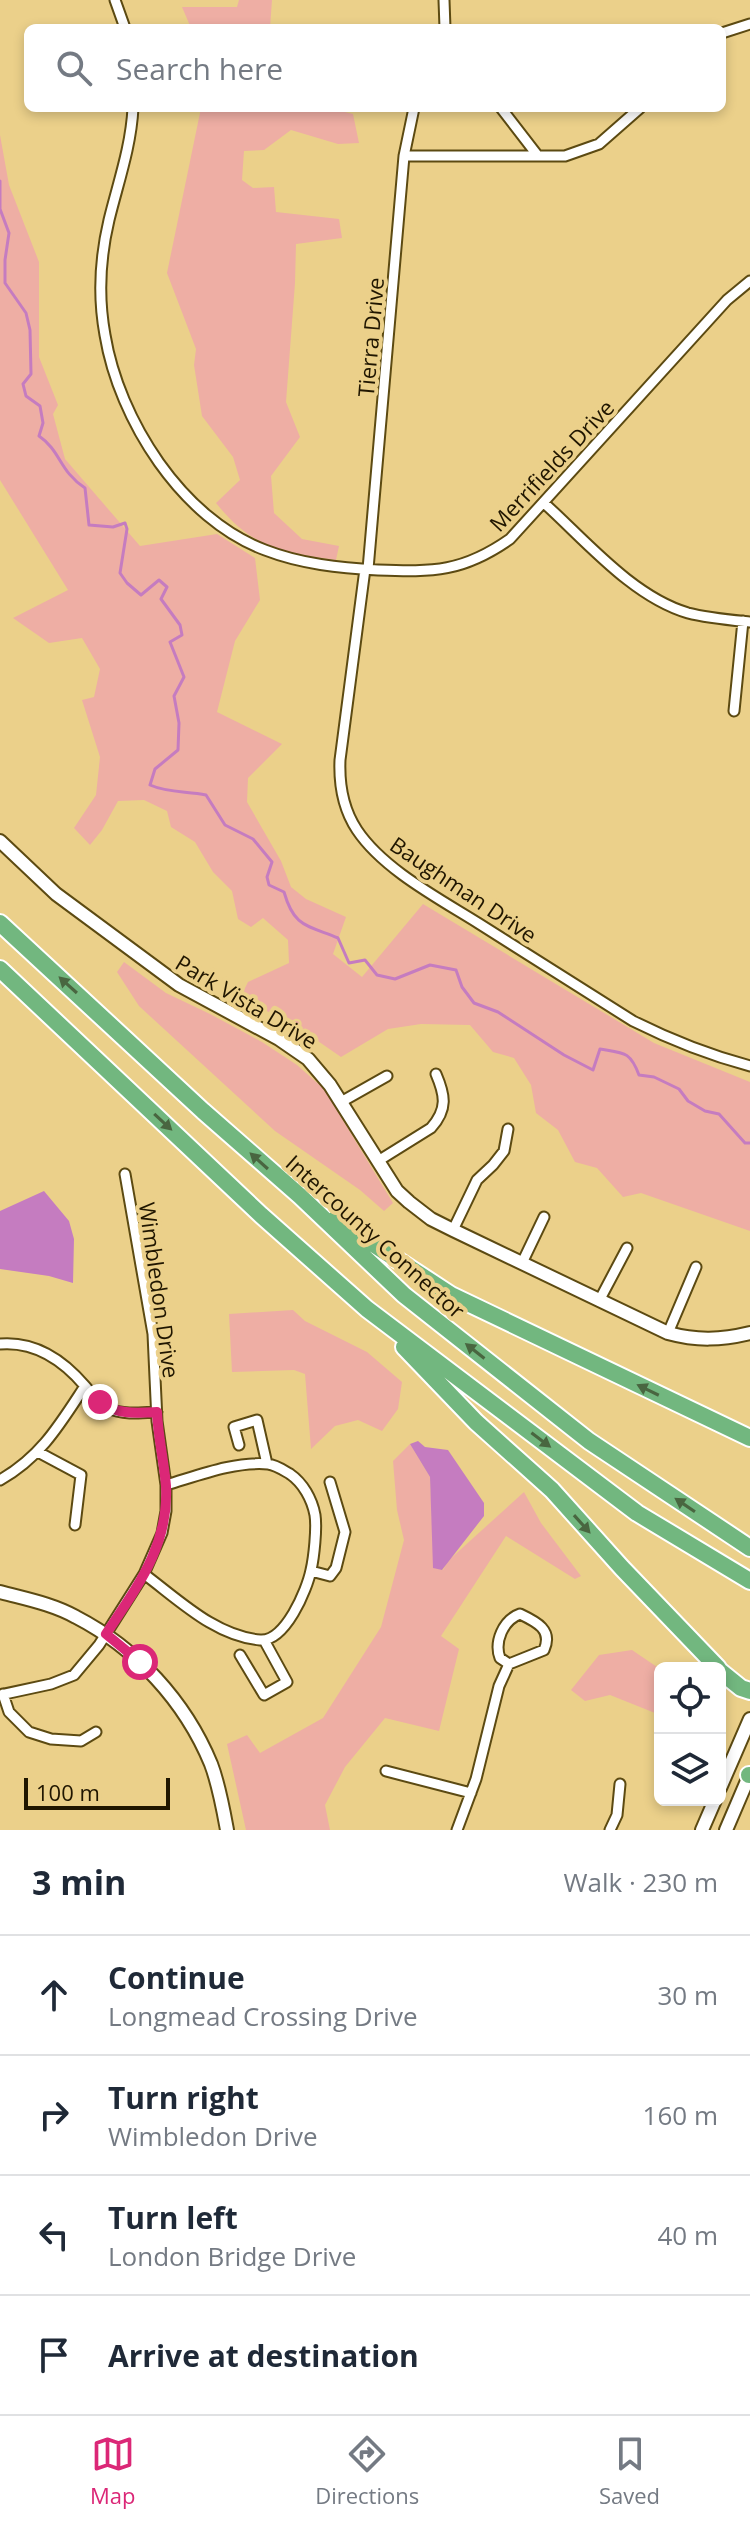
<!DOCTYPE html>
<meta charset="utf-8">
<style>
:root{--surface:#fff;--page:#f2f2f3;--text:#1f2937;--muted:#747a83;--line:#e0e1e3;--accent:#db2777}
body{margin:0;font-family:"Open Sans",sans-serif;background:var(--page);color:var(--text)}
.controls{position:absolute;right:24px;bottom:24px;display:grid;overflow:hidden;border-radius:12px;box-shadow:0 4px 12px #0003}
.controls button{width:72px;height:72px;display:grid;place-items:center;padding:0;border:0;border-bottom:2px solid var(--line);background:var(--surface);color:var(--text);font:40px sans-serif}
.scale{position:absolute;left:24px;bottom:20px;width:146px;box-sizing:border-box;padding-left:8px;border:4px solid #201600;border-top:0;font-size:22px;line-height:28px;white-space:nowrap;color:#201600;-webkit-text-stroke:6px #ebd08a;paint-order:stroke}
.stop{position:absolute;width:24px;height:24px;margin:-18px;border:6px solid #db2777;border-radius:50%;background:#fff}
.stop.end{background:#db2777;border-color:#fff;box-shadow:0 2px 8px #0008}
.list{margin:0;padding:0;list-style:none}
h2{display:flex;justify-content:space-between;align-items:center;height:104px;margin:0;padding:0 32px;font-size:34px}
h2 small{font-size:26px;font-weight:400;color:var(--muted)}
.list li{display:grid;grid-template-columns:52px 1fr auto;gap:24px;align-items:center;box-sizing:border-box;height:120px;padding:0 32px;border-top:2px solid var(--line)}
.list b{display:block;font-size:30px;white-space:nowrap}
.list p{margin:0;font-size:26px;white-space:nowrap;color:var(--muted)}
.list em{font-size:26px;font-style:normal;color:var(--muted)}
.icon{flex:none;width:44px;height:44px;fill:none;stroke:currentColor;stroke-width:2;stroke-linecap:round;stroke-linejoin:round}
.map{position:relative;flex:none;width:750px;height:1830px;overflow:hidden}
.search{position:absolute;background:var(--surface);box-shadow:0 4px 12px #0003;left:24px;right:24px;top:24px;height:88px;display:flex;align-items:center;gap:20px;box-sizing:border-box;padding:0 28px;border-radius:12px;color:var(--muted);font-size:30px}
.sheet{height:584px;background:var(--surface)}
nav{display:flex;justify-content:space-around;align-items:center;box-sizing:border-box;height:112px;border-top:2px solid var(--line);background:var(--surface);font-size:22px;color:var(--muted)}
nav a{display:grid;justify-items:center;gap:4px}
nav .on{color:var(--accent)}
.map>svg:first-child{display:block}
.green{fill:#eeaea4}
.water{fill:#c57cc0}
.lines{fill:none;stroke-linecap:round;stroke-linejoin:round}
.stream{stroke:#c57cc0;stroke-width:3}
.street-casing{stroke:#5c4a12;stroke-width:13}
.secondary-casing{stroke:#5c4a12;stroke-width:16}
.highway-casing{stroke:#fff;stroke-width:20}
.street{stroke:#fff;stroke-width:9}
.secondary{stroke:#fff;stroke-width:12}
.highway{stroke:#72b77f;stroke-width:16}
.oneway{fill:#496640}
.route{stroke:#db2777;stroke-width:10}
.labels{text-anchor:middle;dominant-baseline:central;stroke-width:8;stroke-linejoin:round;paint-order:stroke}
.street-label{font-size:22px;fill:#201600;stroke:#ebd08a}
</style>
<div class="map">
<svg width="750" height="1830" viewBox="0 0 750 1830">
<rect width="100%" height="100%" fill="#ebd08a"/>
<path class="green" d="M239,0h33l-2,28h-79l-9,-21h55z
M201,108h128l24,6 6,29 -21,1 -47,-14 -27,20 -20,1 -2,29 11,8 21,-1 2,25 63,7 3,19 -46,6 -1,39 -9,119 14,35 -29,39 3,37 28,26 37,7 -3,14c-54,-7 -85,-13 -120,-57l24,-23 -7,-23 -31,-41 -8,-51 2,-16 -29,-76z
M0,135l9,50 30,77v95l19,48 -5,9 12,45 75,87 77,-12 38,24 5,42 -25,41 -18,71 65,32 -34,34 -1,24 34,59 10,26 15,12 40,18 -13,37 29,23 61,-73 231,139 96,39v149l-109,-38 -18,4 -26,-29 -22,-6 -17,-32 -22,-17 -5,-28 -17,-27 -21,-6 -23,-27 -49,-1 -33,5 -47,28 -26,-18 -74,-43 7,-14 41,-19 -1,-23 -25,-22 -12,9 -13,-8 -6,-28 -19,-19 -18,-30 -24,-15 -4,-16 -23,-11 -26,1 -16,29 -12,15 -16,-17 22,-33 4,-38 -18,-57 12,-3 6,-28 -18,-31 -33,5 -36,-25 55,-28 -68,-110z
M124,962l42,31 44,21 52,28 35,23 27,24 69,114 -9,8 -24,-21 -85,-59 -136,-125 -22,-34z
M293,1310l12,11 62,31 35,30 -4,27 -16,22 -24,-11 -23,6 -24,23 -6,-75 -11,-4 -62,2 -3,-58z
M410,1444l20,33 4,91 9,2 6,-10 75,-68 17,31 40,53 -6,3 -69,-43 -65,100 18,13 -20,82 -54,-13 -40,49 -20,38 5,25h-84l-19,-86 20,-9 13,18 63,-35 58,-91 23,-87 -7,-30 -4,-49z
M632,1650l28,19v46l-50,-20 -25,6 -14,-11 28,-35z"/>
<path class="water" d="M44,1191l25,30 5,18 -1,44 -24,-7 -49,-7v-58z
M418,1441l7,6 23,3 36,53v13l-42,54 -9,-2 -3,-91 -20,-33z"/>
<g class="lines">
<path class="stream" d="M0,181v28l9,24 -4,27v23l21,30 4,17 1,44 -8,10 3,12 14,10 3,17 -4,13c22,15 20,35 46,52l4,37 24,2 12,-4 2,6 -7,44 7,10 14,12 18,-15 8,7 -6,12 19,26 2,10 -12,7 14,35 -10,19 5,27 -1,27 -23,19 -5,16c18,8 37,6 56,10l19,30 28,14 19,23 -5,15 2,8 15,7c10,35 22,33 54,46l11,25 16,-3 12,15 18,4 35,-14 26,5 6,17 12,16 24,9 66,43 29,15 7,-21c24,4 30,2 39,26l15,2 25,12 9,12 17,10 14,3 26,29h5"/>
<defs>
<path id="street" d="M115,0l10,28
M444,0l1,28
M722,33l28,-9
M133,108c-2,39 -15,75 -24,112 -9,38 -11,77 -4,115 14,85 77,184 160,215 36,14 75,18 113,20 56,2 85,2 132,-31l217,-239 23,-19
M501,108l37,48
M404,156h161l34,-12 41,-36
M544,503c42,38 89,94 144,110 19,5 42,7 62,9
M365,569l-25,191c-1,24 3,49 17,70 26,39 81,68 121,93 51,32 103,65 155,98 38,19 76,34 117,45
M368,569l36,-413 10,-48
M734,711l9,-90
M341,1102l46,-26
M378,1161l53,-33c17,-19 14,-33 5,-54
M453,1230l24,-50 16,-15 11,-14 4,-22
M522,1263l22,-46
M599,1301l28,-53
M668,1333l28,-66
M0,1344c36,-3 63,16 85,42 7,8 13,17 23,22 14,7 33,5 49,4
M239,1445l-5,-18 23,-7 10,44
M38,1452l43,23 -6,50
M0,1480c41,-23 60,-56 85,-94
M311,1571l19,5 6,-8 9,-36 -15,-50
M144,1574c35,26 71,62 116,66 25,2 47,-50 51,-70 3,-13 6,-42 4,-55 -3,-16 -12,-32 -25,-41 -7,-4 -14,-9 -22,-10 -34,-3 -71,12 -102,21
M520,1614c17,8 33,16 24,36l-35,14 -9,-6c-6,-16 3,-38 20,-44z
M240,1655l24,40 23,-13 -23,-42
M3,1694l6,18 20,20 22,7 30,2 15,-9
M0,1695l51,-11 23,-9 25,-30 45,-71 18,-41 4,-22v-26l-9,-64 -4,-87 -28,-160
M386,1771l85,22
M457,1830l19,-51 23,-93 10,-22
M610,1830l7,-15 3,-31"/>
<path id="secondary" d="M0,841l56,53 123,91 100,54 29,20 22,26 67,106 12,11 22,17 22,11 215,103c29,8 53,7 82,0
M0,1592c26,7 53,12 76,25 60,31 109,84 135,147 8,21 12,44 16,66
M720,1788l30,-69
M702,1830l13,-30
M726,1830l24,-56"/>
<path id="highway" d="M0,923l203,188 97,85 104,99 185,146 161,107
M0,969l261,246 106,94 270,204 113,68
M335,1219l116,76 299,143
M404,1347l72,75 76,68 70,78 96,100
M720,1671l21,17 9,3
M749,1775h1"/>
</defs>
<use href="#street" class="street-casing"/>
<use href="#secondary" class="secondary-casing"/>
<use href="#highway" class="highway-casing"/>
<use href="#street" class="street"/>
<use href="#secondary" class="secondary"/>
<use href="#highway" class="highway"/>
</g>
<defs><path id="oneway-solid" d="M-6-.8H1V-3.2L6.5 0L1 3.2V.8H-6Z" transform="scale(2)"/></defs>
<g class="oneway">
<use href="#oneway-solid" transform="translate(68 985) rotate(-138)"/>
<use href="#oneway-solid" transform="translate(163 1122) rotate(43)"/>
<use href="#oneway-solid" transform="translate(259 1161) rotate(-138)"/>
<use href="#oneway-solid" transform="translate(475 1351) rotate(-142)"/>
<use href="#oneway-solid" transform="translate(648 1390) rotate(-154)"/>
<use href="#oneway-solid" transform="translate(541 1440) rotate(37)"/>
<use href="#oneway-solid" transform="translate(685 1505) rotate(-146)"/>
<use href="#oneway-solid" transform="translate(582 1524) rotate(48)"/>
</g>
<g class="lines">
<path class="route" d="M100,1402c17,13 37,11 57,10 1,25 7,49 9,74 3,60 -29,101 -60,148l34,28"/>
</g>
<g class="labels">
<g class="street-label">
<text transform="translate(370 337) rotate(-85)">Tierra Drive</text>
<text transform="translate(551 465) rotate(-47)">Merrifields Drive</text>
<text transform="translate(464 889) rotate(34)">Baughman Drive</text>
<text transform="translate(247 1001) rotate(31)">Park Vista Drive</text>
<text transform="translate(376 1236) rotate(42)">Intercounty Connector</text>
<text transform="translate(160 1290) rotate(82)">Wimbledon Drive</text>
</g>
</g>
</svg>
<div class="controls">
<button><svg class="icon" aria-label="locate" viewBox="0 0 24 24"><circle cx="12" cy="12" r="6"/><path d="M12 2v4M12 18v4M2 12h4M18 12h4"/></svg></button>
<button><svg class="icon" aria-label="layers" viewBox="0 0 24 24"><path d="M12 4l9 5-9 5-9-5zM3 14l9 5 9-5"/></svg></button>
</div>
<div class="scale">100 m</div>
<div class="stop" style="left:140px;top:1662px"></div>
<div class="stop end" style="left:100px;top:1402px"></div>
<div class="search"><svg class="icon" aria-label="search" viewBox="0 0 24 24"><circle cx="10" cy="10" r="6"/><path d="M15 15l6 6"/></svg>Search here</div>
</div>
<section class="sheet">
<h2>3 min<small>Walk · 230 m</small></h2>
<ul class="list">
<li><svg class="icon" aria-label="ahead" viewBox="0 0 24 24"><path d="M12 20V5M6 11l6-6 6 6"/></svg><div><b>Continue</b><p>Longmead Crossing Drive</p></div><em>30 m</em></li>
<li><svg class="icon" aria-label="right" viewBox="0 0 24 24"><path d="M7 20v-9h11M14 6l5 5-5 5"/></svg><div><b>Turn right</b><p>Wimbledon Drive</p></div><em>160 m</em></li>
<li><svg class="icon" aria-label="left" viewBox="0 0 24 24"><path d="M17 20v-9H6M10 6l-5 5 5 5"/></svg><div><b>Turn left</b><p>London Bridge Drive</p></div><em>40 m</em></li>
<li><svg class="icon" aria-label="arrive" viewBox="0 0 24 24"><path d="M6 21V4h12l-3 4 3 4H6"/></svg><div><b>Arrive at destination</b></div></li>
</ul>
</section>
<nav>
<a class="on"><svg class="icon" aria-label="map" viewBox="0 0 24 24"><path d="M3 6l6-2 6 2 6-2v14l-6 2-6-2-6 2zM9 4v14M15 6v14"/></svg>Map</a>
<a><svg class="icon" aria-label="directions" viewBox="0 0 24 24"><path d="M12 3l9 9-9 9-9-9zM9 14v-3h6M13 9l2 2-2 2"/></svg>Directions</a>
<a><svg class="icon" aria-label="saved" viewBox="0 0 24 24"><path d="M7 4h10v16l-5-4-5 4z"/></svg>Saved</a>
</nav>
